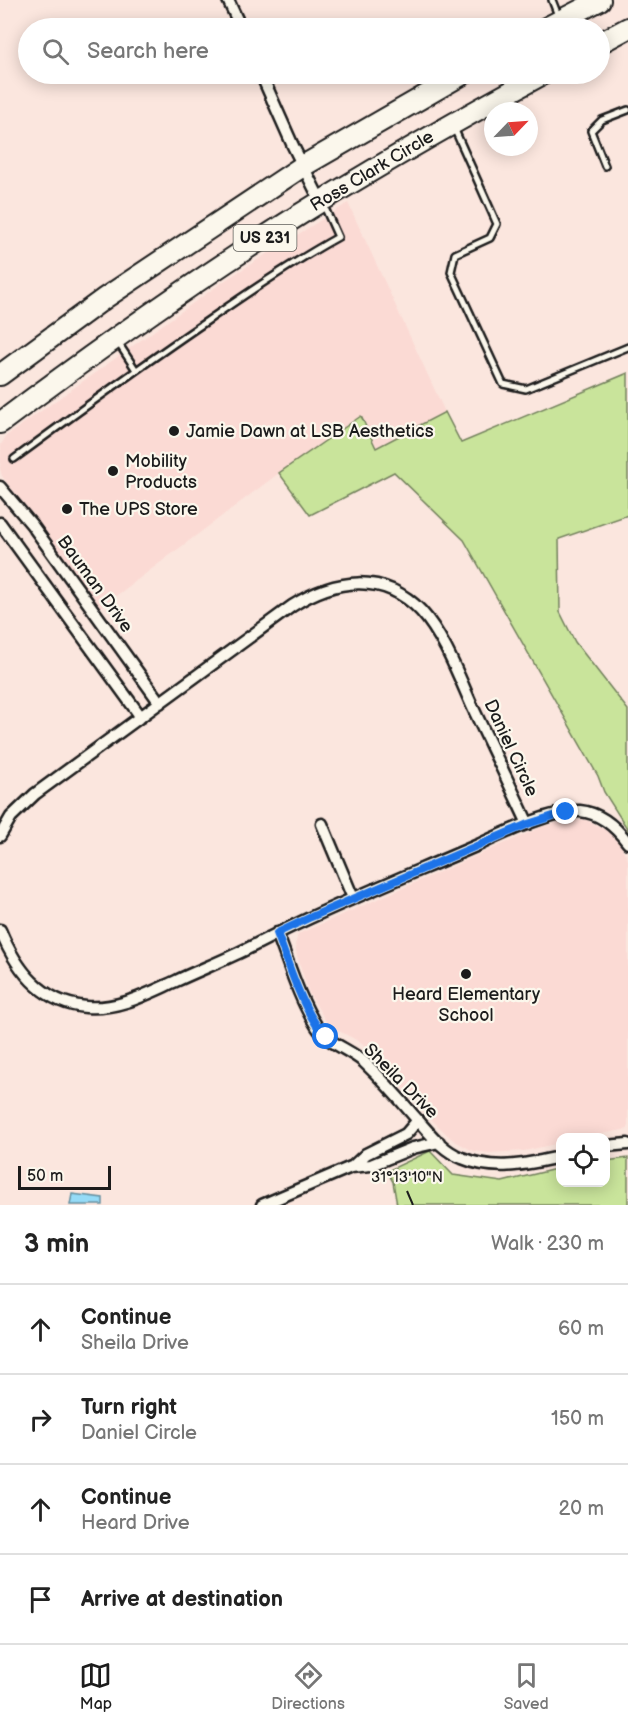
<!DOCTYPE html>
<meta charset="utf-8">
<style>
:root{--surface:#fff;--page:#f6f6f6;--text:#222;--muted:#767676;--line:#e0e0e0;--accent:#1c1c1c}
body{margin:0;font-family:"Balsamiq Sans",sans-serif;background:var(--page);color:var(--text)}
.controls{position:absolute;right:18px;bottom:18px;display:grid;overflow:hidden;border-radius:12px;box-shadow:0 3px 15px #0003}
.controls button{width:54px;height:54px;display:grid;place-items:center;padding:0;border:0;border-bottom:2px solid var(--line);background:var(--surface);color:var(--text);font:30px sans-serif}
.compass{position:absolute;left:484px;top:102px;width:54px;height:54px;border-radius:50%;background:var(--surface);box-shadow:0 3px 15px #0003;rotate:65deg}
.scale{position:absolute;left:18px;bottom:15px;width:93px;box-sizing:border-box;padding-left:6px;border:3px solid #1c1c1c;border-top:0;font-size:16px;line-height:21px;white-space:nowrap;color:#1c1c1c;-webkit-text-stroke:4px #fbf7ec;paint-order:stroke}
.stop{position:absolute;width:18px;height:18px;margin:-14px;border:4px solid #1a73e8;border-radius:50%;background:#fff}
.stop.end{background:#1a73e8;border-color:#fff;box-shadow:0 2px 6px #0008}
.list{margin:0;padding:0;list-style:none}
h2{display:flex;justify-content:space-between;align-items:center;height:78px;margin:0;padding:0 24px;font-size:26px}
h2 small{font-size:20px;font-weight:400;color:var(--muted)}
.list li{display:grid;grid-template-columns:39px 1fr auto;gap:18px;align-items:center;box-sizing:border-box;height:90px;padding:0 24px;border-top:2px solid var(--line)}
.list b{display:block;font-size:22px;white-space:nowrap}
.list p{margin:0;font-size:20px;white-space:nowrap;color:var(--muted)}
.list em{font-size:20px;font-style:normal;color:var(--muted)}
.icon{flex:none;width:33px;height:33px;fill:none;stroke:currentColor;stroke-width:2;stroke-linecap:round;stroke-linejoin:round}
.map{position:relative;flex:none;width:628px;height:1205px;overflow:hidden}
.search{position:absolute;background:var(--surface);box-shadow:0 3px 15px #0003;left:18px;right:18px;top:18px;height:66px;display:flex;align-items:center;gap:15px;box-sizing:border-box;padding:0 21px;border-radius:33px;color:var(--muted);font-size:22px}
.sheet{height:438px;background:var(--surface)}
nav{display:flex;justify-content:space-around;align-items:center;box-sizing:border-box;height:84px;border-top:2px solid var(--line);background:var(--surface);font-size:16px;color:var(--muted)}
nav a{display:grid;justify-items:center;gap:3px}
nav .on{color:var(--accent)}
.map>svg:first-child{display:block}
.built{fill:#fbdad4}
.green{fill:#c9e49b;stroke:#72805c;stroke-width:1.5}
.water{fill:#95dbf7;stroke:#658f9f;stroke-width:1.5}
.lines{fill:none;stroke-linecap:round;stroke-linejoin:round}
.lane-casing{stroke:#1c1c1c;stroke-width:10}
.street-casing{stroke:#1c1c1c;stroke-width:15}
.highway-casing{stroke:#1c1c1c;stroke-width:24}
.lane{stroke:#fbf7ec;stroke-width:5}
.street{stroke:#fbf7ec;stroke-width:10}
.highway{stroke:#fbf7ec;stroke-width:20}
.route{stroke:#1a73e8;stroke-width:8}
.ticks{fill:none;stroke:#1c1c1c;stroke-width:2}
.poi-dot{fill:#1c1c1c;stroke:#fbf7ec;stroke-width:2}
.labels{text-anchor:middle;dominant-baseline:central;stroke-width:4.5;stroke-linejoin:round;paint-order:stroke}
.shield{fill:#fbf7ec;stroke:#5f5e5a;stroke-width:1.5}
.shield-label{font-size:16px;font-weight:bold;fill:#1c1c1c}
.street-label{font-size:18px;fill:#1c1c1c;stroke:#fbf7ec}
.poi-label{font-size:18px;fill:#1c1c1c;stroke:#fbf7ec;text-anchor:start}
.ticks-label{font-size:15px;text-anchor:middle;fill:#1c1c1c;stroke:#fbf7ec;stroke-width:4.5;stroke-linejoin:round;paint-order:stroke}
</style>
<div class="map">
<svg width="628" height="1205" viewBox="0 0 628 1205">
<rect width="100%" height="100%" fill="#fbe6de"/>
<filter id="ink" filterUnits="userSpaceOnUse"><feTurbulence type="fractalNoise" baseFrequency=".0167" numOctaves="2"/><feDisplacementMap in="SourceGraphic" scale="12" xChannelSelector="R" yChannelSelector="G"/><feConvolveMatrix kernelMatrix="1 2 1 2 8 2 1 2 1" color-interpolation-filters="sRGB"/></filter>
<g filter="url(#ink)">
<path class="built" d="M348,203l97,209 -69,37 -16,-32 -81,56 -179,135 -98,-132 -2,-7 1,-24 5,-9 221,-157z
M565,820h21l22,11 12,13 8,16v269l-42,8 -26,1v5l-36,8 -35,2 -16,-2 -20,-11 -18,-17 -73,-80 -34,-18 -19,-32 -12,-37 -2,-11 3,-11 244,-107z"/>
<path class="green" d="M628,373v142l-69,24 1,73 15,30 53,68v120l-24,-38 -6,-16 -134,-236 -70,-68 -84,43 -31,-42 82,-57 15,32 69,-36 16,31z
M430,1151l23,24 49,7 58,-14v14h46v-21l22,-3v47h-231l-4,-23 -6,-11z"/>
<path class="water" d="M72,1194l31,4v7h-33z"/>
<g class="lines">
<defs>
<path id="lane" d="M552,0l7,18
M454,128l43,96 -7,14 -35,16 -4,18 52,112 23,5 102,-42
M605,166l-14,-35 11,-11 26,-10
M117,341l19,29
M14,459c64,-47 128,-94 193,-138 43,-30 86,-59 131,-84l-14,-31"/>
<path id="street" d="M228,0l13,28
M261,74l32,72 28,56
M0,487l32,38 128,178
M0,523l141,194
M322,824l31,74
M0,836l11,-19 24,-23 257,-188c42,-27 91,-35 129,5 23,25 38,66 52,97 18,38 37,77 55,116
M0,930c16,39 41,73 86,77 32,3 61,-13 90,-26 19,-9 39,-17 58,-26 22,-10 43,-22 65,-32 59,-28 119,-52 179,-78 24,-11 76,-36 102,-34 21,2 36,16 48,32
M277,933c12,31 22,66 40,94 11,17 32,22 47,35 18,17 34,35 50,54 14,15 28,35 48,42 33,14 65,6 98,-1
M606,1146l22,-2
M352,1167l14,-13 40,-20 12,-14
M262,1205l89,-38 20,-2 42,-17 26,-6"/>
<path id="highway" d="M546,28l54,-28
M600,43l28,-15
M0,375l105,-77 198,-132 160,-92
M0,423c97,-73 196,-143 299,-208 80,-50 161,-96 244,-141"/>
</defs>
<use href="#lane" class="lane-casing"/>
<use href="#street" class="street-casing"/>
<use href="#highway" class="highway-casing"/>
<use href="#lane" class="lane"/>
<use href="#street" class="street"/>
<use href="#highway" class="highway"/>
</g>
</g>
<g class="lines" filter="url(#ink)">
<path class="route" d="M326,1037c-23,-24 -37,-72 -49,-104l34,-16 217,-93 38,-12"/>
</g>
<path class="ticks" d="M407,1191l6,14"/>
<g class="poi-dot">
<circle cx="174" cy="431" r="6"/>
<circle cx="113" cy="471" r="6"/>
<circle cx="67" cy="509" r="6"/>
<circle cx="466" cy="974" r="6"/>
</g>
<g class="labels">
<rect class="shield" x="233.5" y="225" width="63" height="26" rx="4.5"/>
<g class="shield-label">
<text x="265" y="238">US 231</text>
</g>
<g class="street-label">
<text transform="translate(372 171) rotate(-31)">Ross Clark Circle</text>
<text transform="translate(95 584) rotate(54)">Bauman Drive</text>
<text transform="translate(511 748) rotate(65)">Daniel Circle</text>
<text transform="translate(401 1081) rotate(45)">Sheila Drive</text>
</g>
<g class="poi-label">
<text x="186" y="431">Jamie Dawn at LSB Aesthetics</text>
<text x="125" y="461">Mobility<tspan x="125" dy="21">Products</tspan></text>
<text x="79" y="509">The UPS Store</text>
<text x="466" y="994" text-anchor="middle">Heard Elementary<tspan x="466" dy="21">School</tspan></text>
</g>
</g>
<g class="ticks-label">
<text x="407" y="1182">31°13'10"N</text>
</g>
</svg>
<div class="controls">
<button><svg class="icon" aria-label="locate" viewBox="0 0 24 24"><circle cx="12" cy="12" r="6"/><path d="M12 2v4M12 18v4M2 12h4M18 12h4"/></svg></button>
</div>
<svg class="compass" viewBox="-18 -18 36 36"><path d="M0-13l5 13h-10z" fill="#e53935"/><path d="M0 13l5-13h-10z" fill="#767676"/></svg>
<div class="scale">50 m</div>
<div class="stop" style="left:326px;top:1037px"></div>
<div class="stop end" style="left:566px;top:812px"></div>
<div class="search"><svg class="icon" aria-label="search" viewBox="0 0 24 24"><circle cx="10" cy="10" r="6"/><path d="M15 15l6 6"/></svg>Search here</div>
</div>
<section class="sheet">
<h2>3 min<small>Walk · 230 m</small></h2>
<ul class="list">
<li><svg class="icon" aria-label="ahead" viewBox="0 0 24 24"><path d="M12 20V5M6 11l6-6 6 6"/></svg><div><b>Continue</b><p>Sheila Drive</p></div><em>60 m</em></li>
<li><svg class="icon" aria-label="right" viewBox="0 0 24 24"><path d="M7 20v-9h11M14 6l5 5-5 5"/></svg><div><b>Turn right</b><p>Daniel Circle</p></div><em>150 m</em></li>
<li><svg class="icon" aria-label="ahead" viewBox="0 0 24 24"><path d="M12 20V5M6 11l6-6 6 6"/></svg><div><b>Continue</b><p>Heard Drive</p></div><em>20 m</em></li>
<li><svg class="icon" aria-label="arrive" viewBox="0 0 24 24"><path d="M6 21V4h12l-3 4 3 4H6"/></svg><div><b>Arrive at destination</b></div></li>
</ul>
</section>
<nav>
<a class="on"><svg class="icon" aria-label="map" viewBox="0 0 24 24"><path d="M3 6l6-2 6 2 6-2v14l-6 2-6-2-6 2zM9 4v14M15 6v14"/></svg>Map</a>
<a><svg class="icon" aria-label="directions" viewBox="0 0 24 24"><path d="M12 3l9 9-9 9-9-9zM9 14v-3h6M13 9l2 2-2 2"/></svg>Directions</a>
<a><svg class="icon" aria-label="saved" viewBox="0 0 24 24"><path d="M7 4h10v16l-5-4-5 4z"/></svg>Saved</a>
</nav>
